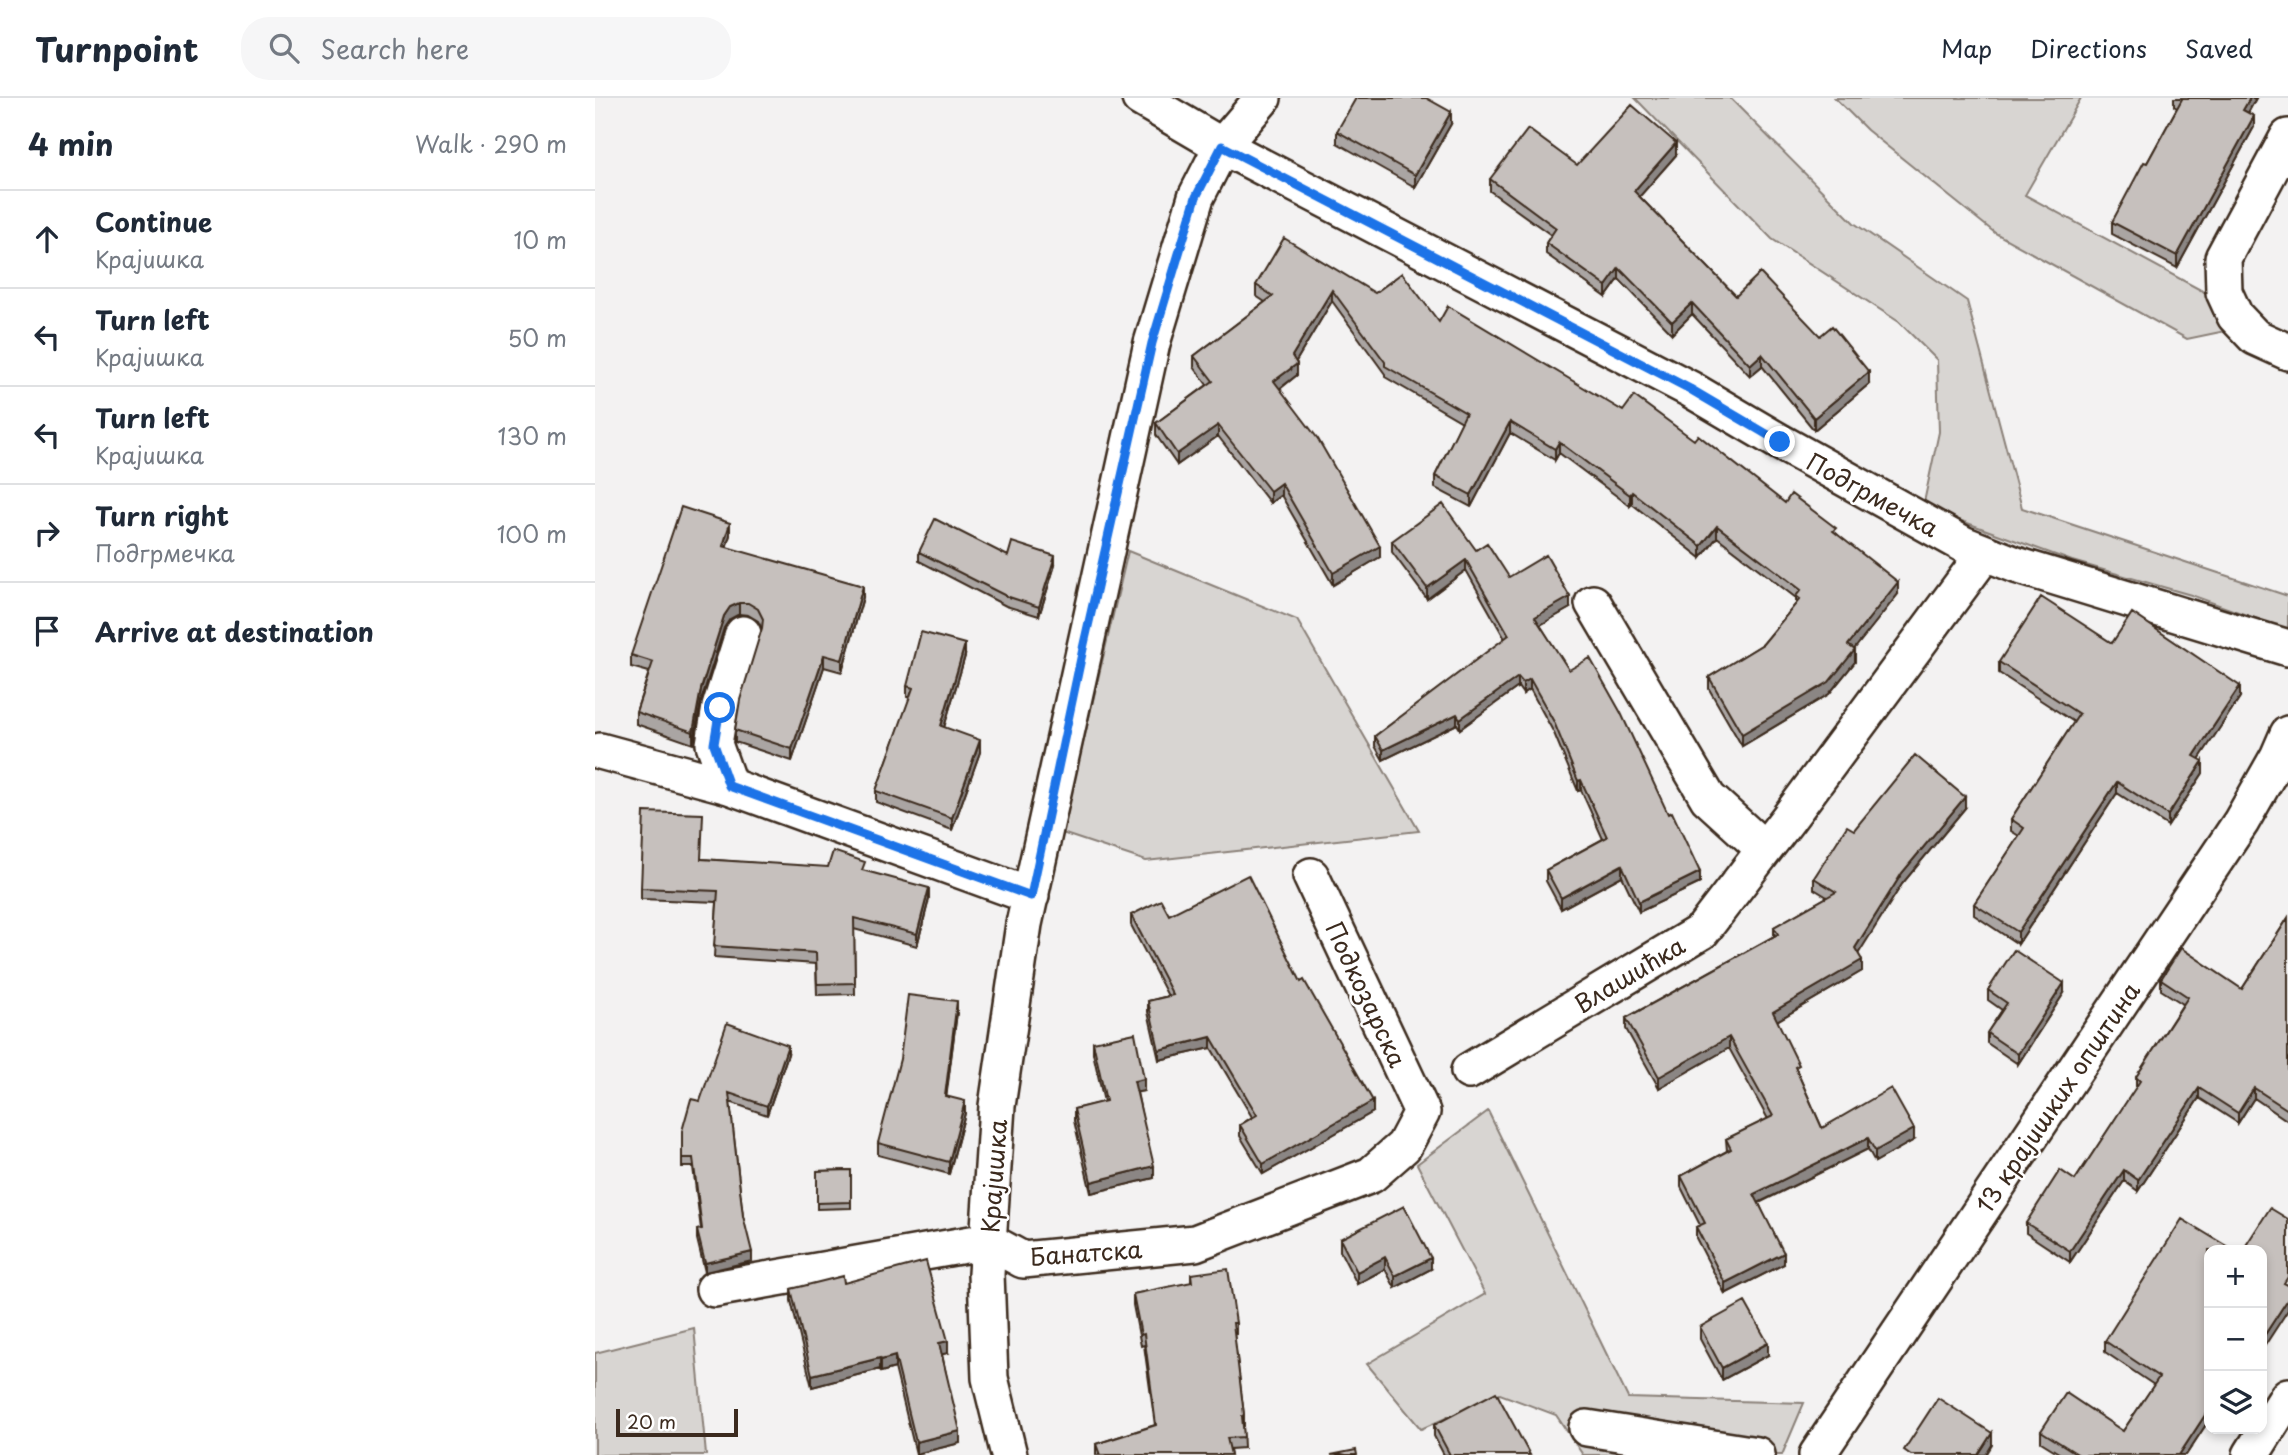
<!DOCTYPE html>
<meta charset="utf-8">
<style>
:root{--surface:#fff;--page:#f6f6f7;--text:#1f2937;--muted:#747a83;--line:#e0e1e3}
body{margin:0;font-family:"Playpen Sans",sans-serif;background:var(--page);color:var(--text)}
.controls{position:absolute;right:21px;bottom:21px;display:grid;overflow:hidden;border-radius:14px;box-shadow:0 4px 10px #0003}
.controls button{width:63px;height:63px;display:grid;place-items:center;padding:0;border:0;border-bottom:2px solid var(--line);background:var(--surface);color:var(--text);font:35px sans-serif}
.scale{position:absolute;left:21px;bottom:18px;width:122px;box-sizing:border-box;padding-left:7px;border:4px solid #3b2a1e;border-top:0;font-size:19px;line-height:24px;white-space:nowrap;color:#3b2a1e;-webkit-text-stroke:5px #fff;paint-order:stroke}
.stop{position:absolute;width:21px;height:21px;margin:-16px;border:5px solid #1a73e8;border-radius:50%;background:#fff}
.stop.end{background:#1a73e8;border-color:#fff;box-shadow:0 2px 7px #0008}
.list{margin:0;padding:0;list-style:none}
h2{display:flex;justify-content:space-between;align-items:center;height:91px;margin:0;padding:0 28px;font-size:30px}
h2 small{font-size:23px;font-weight:400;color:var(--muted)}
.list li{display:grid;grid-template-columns:46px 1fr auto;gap:21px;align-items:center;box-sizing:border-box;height:98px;padding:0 28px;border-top:2px solid var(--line)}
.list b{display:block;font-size:26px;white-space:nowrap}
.list p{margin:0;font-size:23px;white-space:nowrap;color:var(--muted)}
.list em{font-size:23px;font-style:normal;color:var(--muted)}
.icon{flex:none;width:38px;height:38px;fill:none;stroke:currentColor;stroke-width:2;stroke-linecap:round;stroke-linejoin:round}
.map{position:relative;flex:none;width:1693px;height:1357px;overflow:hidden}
header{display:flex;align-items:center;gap:42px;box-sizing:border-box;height:98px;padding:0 35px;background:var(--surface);border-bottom:2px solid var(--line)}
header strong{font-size:33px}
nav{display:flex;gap:38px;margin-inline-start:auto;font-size:24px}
.search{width:490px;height:63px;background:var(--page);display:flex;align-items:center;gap:18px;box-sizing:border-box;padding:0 24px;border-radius:28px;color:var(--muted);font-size:26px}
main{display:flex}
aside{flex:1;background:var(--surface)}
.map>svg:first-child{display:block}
.green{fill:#d8d5d2;stroke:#8a8078;stroke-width:2}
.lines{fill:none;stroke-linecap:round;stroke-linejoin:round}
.street-casing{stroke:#3b2a1e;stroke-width:40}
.street{stroke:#fff;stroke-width:35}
.wall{fill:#aaa5a3;stroke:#3b2a1e;stroke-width:2}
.shaded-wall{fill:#8b8684;stroke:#3b2a1e;stroke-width:2}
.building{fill:#c6c0bd;stroke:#3b2a1e;stroke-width:2}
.route{stroke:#1a73e8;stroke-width:9}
.labels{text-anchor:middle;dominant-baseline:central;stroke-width:5;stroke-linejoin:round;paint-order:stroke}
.street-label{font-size:24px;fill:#3b2a1e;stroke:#fff}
</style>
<header>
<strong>Turnpoint</strong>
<div class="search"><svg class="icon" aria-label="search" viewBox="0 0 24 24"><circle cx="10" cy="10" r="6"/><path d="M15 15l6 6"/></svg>Search here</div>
<nav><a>Map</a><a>Directions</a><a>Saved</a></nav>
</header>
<main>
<aside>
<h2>4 min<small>Walk · 290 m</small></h2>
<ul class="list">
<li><svg class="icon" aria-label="ahead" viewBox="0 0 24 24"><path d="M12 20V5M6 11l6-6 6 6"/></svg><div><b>Continue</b><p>Крајишка</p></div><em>10 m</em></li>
<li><svg class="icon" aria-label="left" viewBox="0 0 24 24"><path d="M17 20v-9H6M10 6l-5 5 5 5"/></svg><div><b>Turn left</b><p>Крајишка</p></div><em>50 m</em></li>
<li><svg class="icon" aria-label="left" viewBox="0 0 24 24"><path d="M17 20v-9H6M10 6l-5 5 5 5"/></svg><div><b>Turn left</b><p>Крајишка</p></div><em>130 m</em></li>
<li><svg class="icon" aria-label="right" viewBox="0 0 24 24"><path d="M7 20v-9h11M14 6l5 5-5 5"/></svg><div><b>Turn right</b><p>Подгрмечка</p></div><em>100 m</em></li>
<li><svg class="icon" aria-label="arrive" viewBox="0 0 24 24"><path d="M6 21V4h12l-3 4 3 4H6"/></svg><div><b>Arrive at destination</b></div></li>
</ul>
</aside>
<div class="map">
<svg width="1693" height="1357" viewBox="0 0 1693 1357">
<rect width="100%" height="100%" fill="#f3f2f2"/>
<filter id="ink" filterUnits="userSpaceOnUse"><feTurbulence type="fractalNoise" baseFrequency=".0143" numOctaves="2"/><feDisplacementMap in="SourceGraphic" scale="14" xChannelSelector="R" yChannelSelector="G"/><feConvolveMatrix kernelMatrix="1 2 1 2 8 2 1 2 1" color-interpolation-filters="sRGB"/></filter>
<g filter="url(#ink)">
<path class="green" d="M1040,0h95l124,125 113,78 55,207 266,88v34l-97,-35 -119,-34 -149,-54 16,-75 -2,-72 -38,-38 -127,-83z
M1240,0h246l-56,97 196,106 9,29 -43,9 -192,-106 -128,-103z
M533,453l169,69 122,211 -273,30 -84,-28z
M893,1013l140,287 176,5 -22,52h-199l-27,-40 -56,-21 -79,35 -54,-65 118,-70 -68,-130z
M99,1230l12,127h-111v-102z"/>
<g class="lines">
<defs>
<path id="street" d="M545,0l82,48 41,-48
M1693,39l-65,121 1,34 11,24 20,21 33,15
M998,505l115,195 56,51
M5,653l129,35 302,110
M134,688l-15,-42 6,-37 23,-73
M874,973l233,-140 86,-112 197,-266
M119,1191l274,-48 35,19 172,-17 176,-68 33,-29 18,-34 -111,-236
M992,1330l170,27
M414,1357l-19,-77 -4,-104 11,-168 27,-182 128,-581 44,-146 26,-51 468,243 90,53 183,102 53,21 272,83
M1222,1357l424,-633 37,-65 10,-23
M1656,1357l37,-59"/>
</defs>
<use href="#street" class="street-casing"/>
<use href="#street" class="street"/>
</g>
<path class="wall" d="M1579,0h82l-8,15 6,14 -77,141 -65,-34v-12l35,-59 30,-55 -3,-2z
M856,26l-36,63 -78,-44v-12z
M1081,57l-37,41 97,100 84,40 49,48 -55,46 -52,-64 -12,10 -58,-62 -20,20 -53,-55 -13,18 -60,-43v-11l5,-8 -61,-44v-12l87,-14z
M661,187l119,8 64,29 184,89 71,29 91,63 51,30 62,61 -44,55 1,13 -26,32 -87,52 -33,-57v-12l54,-33 33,-40v-6l-79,-61 -16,21 -69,-54 -2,2 -71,-53 -4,7 -45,-27 -39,74 -36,-19v-12l27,-54 -77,-45v-3l-53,-73 -36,60 1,14 -17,14 100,168 -47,28 -52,-90 -11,8 -52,-67 -41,29 -21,-30v-12l51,-38 -13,-18v-11l71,-54 -9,-6z
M135,437l-4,12 137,50 -21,75 -18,-5 -32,94 -57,-19v-12l27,-101 -4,-8 -10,-6 -9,-1 -9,5 -6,9 -23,73 -8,43 -57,-20v-12l13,-40 -18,-5v-12z
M797,443l84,9 33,27 61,31 -30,17 160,258 -61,29 -17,-36 -61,33 -15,-28v-11l57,-31 -22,-49 -3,1 -24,-58 -24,-44 -7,5 -5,-7 -58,42 -3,-5 -74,36 -8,-14v-10l130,-97 -39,-69 -39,29 -35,-47z
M324,454l136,13 -16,51 -33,-10 -87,-45z
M1517,545l128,54 -41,62 4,14 -35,53 -51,-33 -99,151 -44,-29v-11l45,-68 -8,-5v-12l63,-97 -75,-49v-11z
M370,558l-21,71 36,25 -28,78 -76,-28v-11l34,-93 -3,-1v-11z
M1370,710l-63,76 -44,69 4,18 -85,50 22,55 23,52 92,12 -39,22 -7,-13 -109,54 25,61 -59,30 -29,-56v-11l4,-2 -19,-38v-11l46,-25 -1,-12 42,-20 -39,-71 -70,40 -33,-59v-11l148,-82v-9l53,-30 -13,-8v-11l40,-48z
M107,761l163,12 64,28 -12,47 -63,-17 1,65 -38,1 -1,-31 -102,-7 3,-55 -76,-3v-11z
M536,817h38l132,67 72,130 -110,62 -23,-38v-11l12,-8 -41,-69 -52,12 -11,-48v-11l20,-5 -37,-71z
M1693,820v203l-34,-23 -16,25 -39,-25 -61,93 -14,-10 -54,81 -44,-29v-10l49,-43 61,-92v-11l47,-73 -22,-14v-11l81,10z
M1393,892l76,3 -46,71 -31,-21v-10l15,-23 -14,-10z
M362,914l-11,84 19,17 -16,61 -71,-19v-12z
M498,944l51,49 -7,1 17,86 -63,15 -17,-72v-12l30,-7 -11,-49z
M193,956l-21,61 -37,-13 13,114 9,45 -47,11 -8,-33v-9l4,-1 -8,-62h-11v-9l18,-57z
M256,1072v38l-34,1v-38z
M745,1141l91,30 -36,19 -10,-19 -28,15 -17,-33z
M1614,1152v170l-23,35h-124l-21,-13v-11h82l31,-46 -49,-33v-11z
M596,1176l45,49v11h-2l10,81v11h-1l1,22 -14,1 1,6h-135v-11l59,-19 -11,-80 -3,1 -8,-41v-11l58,-11z
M249,1185l104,70 -6,1 18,89 -44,11 -21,-86 -14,4 -1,-3 -68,18 -21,-86v-12z
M1105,1229l68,28 -46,25 -22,-41z
M839,1327l96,30h-86l-10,-19z"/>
<path class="shaded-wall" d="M1655,0h6l-13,24v-12z
M856,14v12l-36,63v-12z
M1659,18v11l-77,141v-12z
M1081,45v12l-42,48v-12z
M1024,170v11l-13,18v-11z
M737,192v11l-40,67v-12z
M1097,205v11l-20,20v-12z
M1167,256v12l-12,10v-11z
M702,266v11l-23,18v-12z
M1274,274v12l-55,46v-12z
M915,324v11l-39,74v-12z
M623,327v11l-41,29v-11z
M964,344v11l-4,7v-11z
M686,385v12l-11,8v-12z
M1037,394v12l-2,2v-11z
M135,425v12l-7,23v-12z
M1122,428v11l-16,21v-12z
M785,448v11l-47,28v-12z
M460,458v9l-16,51v-9z
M871,462v10l-39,29v-11z
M1303,484v12l-50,63v-12z
M268,488v11l-21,75v-12z
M975,499v11l-35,20v-11z
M144,505v11l-9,5 -6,9 -23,73 -8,43v-12l8,-43 23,-73 6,-9z
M370,546v12l-24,82v-12z
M1260,552v12l-26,32 -87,52v-12z
M229,557v12l-32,94v-12z
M923,579v10l-58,42v-10z
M935,581v10l-7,5v-11z
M1645,588v11l-46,70v-11z
M862,616v10l-74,36v-10z
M385,642v12l-28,78v-12z
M1608,663v12l-35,53v-11z
M986,682v10l-3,1v-10z
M1522,684v11l-99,151v-12z
M1370,699v11l-63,76 -47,75v-11l47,-75z
M1027,767v11l-61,33v-11z
M1105,774v11l-61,29v-10z
M334,790v11l-12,47v-12z
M1267,862v11l-89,52v-11z
M1469,885v10l-46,71v-10z
M362,903v11l-12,95v-11z
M616,939v11l-52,12v-10z
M1134,939v11l-70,40v-11z
M193,947v9l-21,61v-9z
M549,981v12l-10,2v-12z
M1604,990v10l-61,93v-11z
M1659,990v10l-16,25v-10z
M370,1003v12l-16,61v-12z
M778,1003v11l-110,62v-10z
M1319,1031v11l-39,22v-11z
M1273,1040v11l-114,56v-11z
M559,1068v12l-63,15v-11z
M1529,1072v11l-54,81v-11z
M157,1154v9l-47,11v-9z
M1189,1155v11l-59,30v-11z
M790,1159v12l-28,15v-12z
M836,1160v11l-36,19v-12z
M1693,1201v11l-26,40v-11z
M353,1243v12l-9,2v-12z
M1173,1245v12l-46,25v-12z
M300,1258v12l-14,4v-12z
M285,1260v11l-68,18v-12z
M1614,1311v11l-23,35h-7z
M365,1333v12l-44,11v-12z
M1397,1335v12l-6,10h-8z"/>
<path class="building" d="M761,0h70l25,14 -36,63 -78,-44z
M1586,0h69l-7,12 11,6 -77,140 -65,-34 32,-60 3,1 35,-64z
M1037,7l44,38 -42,48 102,105 24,-23 60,63 12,-10 37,46 -55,46 -52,-64 -12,11 -58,-62 -20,19 -53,-54 -13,18 -60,-43 10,-15 -66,-49 38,-50 49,36z
M689,140l91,55 27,-20 37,49 9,-16 175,105 11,-15 60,44 4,-5 87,68 6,-9 45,34 -3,3 65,51 -50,63 7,5 -26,32 -87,52 -33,-57 54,-33 37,-45 -4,-3 5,-6 -84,-64 -16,20 -69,-54 -2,3 -71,-53 -4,7 -45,-27 -39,73 -36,-19 31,-63 -81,-47v-4l-53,-72 -40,66 5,8 -23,17 44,58 62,107 -47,27 -52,-90 -11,8 -52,-66 -41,29 -21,-31 57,-42 -19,-25 79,-60 -17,-11z
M848,406l33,46 11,-7 22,34 37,-22 24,42 -35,20 34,53 21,-12 31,55 47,101 4,-2 28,60 -61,30 -17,-37 -61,33 -15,-28 61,-33 -26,-57 -3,1 -24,-59 -24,-43 -7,4 -5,-6 -58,42 -3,-5 -74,36 -8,-14 134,-101 -43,-75 -39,28 -35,-47z
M86,409l49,16 -7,23 140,40 -21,74 -18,-5 -32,94 -57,-19 5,-30 22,-72 1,-9 -5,-10 -10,-6h-9l-9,4 -6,9 -23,73 -8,43 -57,-20 17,-50 -22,-7z
M340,421l73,37 4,-14 43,14 -16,51 -33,-11 -87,-44z
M1446,499l71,46 20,-30 108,73 -46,70 9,5 -35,54 -51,-33 -99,150 -44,-28 50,-76 -13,-9 68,-105 -80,-52z
M326,534l44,12 -24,82 39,14 -28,78 -76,-27 37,-103 -6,-2z
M1320,657l50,42 -63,76 -47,75 7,12 -89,52 26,53 -4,2 27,61 69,-40 23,41 -39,22 -7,-13 -114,56 30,59 -59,30 -29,-56 9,-4 -24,-47 50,-27 -5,-10 47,-23 -44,-79 -70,40 -33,-59 152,-84 -4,-7 62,-35 -22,-14 33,-52 7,4z
M49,714l59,2 -2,45 127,8 5,-16 32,11 -3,8 67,18 -12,46 -63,-16 1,65 -38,1 -1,-31 -102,-7 4,-55 -77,-3z
M653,777l53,107 3,-2 69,121 -110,63 -23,-39 17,-10 -46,-78 -52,13 -11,-49 25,-6 -42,-80 30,-15 8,15z
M1693,820v192l-34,-22 -16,25 -39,-25 -61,92 -14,-10 -54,81 -44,-28 34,-53 15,10 65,-99 -4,-4 52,-80 -27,-18 20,-31 61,41z
M1419,852l50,33 -46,71 -31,-21 20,-30 -19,-13z
M313,897l49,6 -12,95 20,5 -16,61 -71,-19 22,-84z
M132,925l61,22 -21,61 -38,-13 14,123 9,36 -47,11 -8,-33 5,-1 -9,-71h-11v-27l9,-32 9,2z
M540,935l9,46 -10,2 20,85 -63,16 -17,-73 32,-8 -13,-59z
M256,1072v32l-34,1v-32z
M809,1108l27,52 -36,18 -10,-19 -28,15 -17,-33z
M1675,1110l18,11v58l-4,6 4,2v14l-26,40v-89h-19z
M1587,1121l51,31h-24v159l-30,46h-100l-38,-24 25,-38 57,38 36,-54 -54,-36z
M331,1163l22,80 -9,2 21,88 -44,11 -21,-86 -14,4 -1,-2 -68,17 -21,-86 52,-13 1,7z
M633,1171l8,54h-3l11,92 -2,1 2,21 -17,1 4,17h-131l-4,-11 60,-19 -12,-91 -3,1 -8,-41 59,-12 -1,-8z
M1150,1204l23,41 -46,25 -22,-41z
M901,1294l34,63h-80l-16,-30z
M1343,1300l54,35 -14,22h-67l-7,-5z
M761,1352l1,5h-26z"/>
</g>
<g class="lines" filter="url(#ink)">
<path class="route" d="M125,610l-6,36 15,42 302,110 53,-252 68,-301 44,-146 26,-51 468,243 90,53"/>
</g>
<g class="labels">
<g class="street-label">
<text transform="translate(1278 396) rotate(29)">Подгрмечка</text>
<text transform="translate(1034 876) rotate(-31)">Влашићка</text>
<text transform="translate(772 896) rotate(65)">Подкозарска</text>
<text transform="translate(1462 999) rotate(-56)">13 крајишких општина</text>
<text transform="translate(398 1078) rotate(-86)">Крајишка</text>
<text transform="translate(491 1154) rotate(-4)">Банатска</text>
</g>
</g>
</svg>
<div class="controls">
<button>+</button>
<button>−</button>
<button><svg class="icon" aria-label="layers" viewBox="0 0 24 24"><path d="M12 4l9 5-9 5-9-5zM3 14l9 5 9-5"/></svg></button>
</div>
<div class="scale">20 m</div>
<div class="stop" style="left:125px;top:610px"></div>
<div class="stop end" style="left:1185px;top:344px"></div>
</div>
</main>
